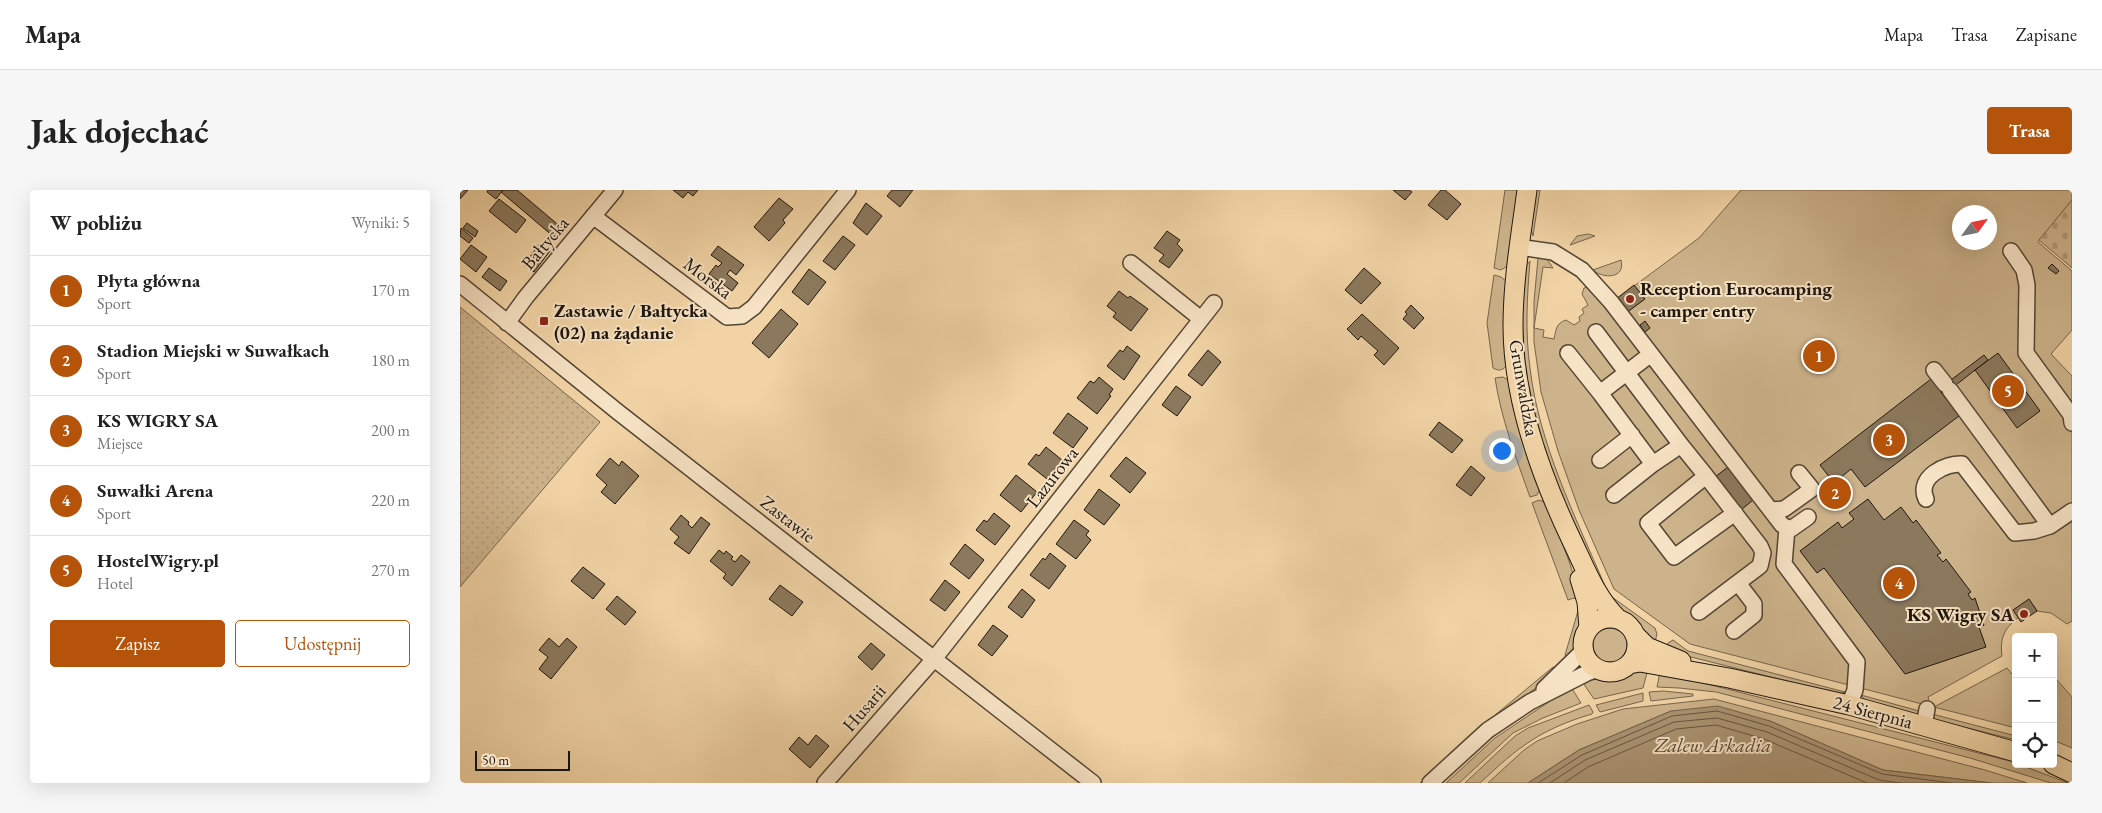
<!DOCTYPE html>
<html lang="pl">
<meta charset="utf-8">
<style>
:root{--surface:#fff;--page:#f6f6f6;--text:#222;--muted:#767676;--line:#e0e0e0;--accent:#b45309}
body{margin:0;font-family:"EB Garamond",serif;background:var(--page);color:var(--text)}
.controls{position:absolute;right:15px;bottom:15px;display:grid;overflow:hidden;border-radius:5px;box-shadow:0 5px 20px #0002}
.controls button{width:45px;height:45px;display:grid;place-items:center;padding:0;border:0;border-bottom:1px solid var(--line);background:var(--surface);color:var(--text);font:25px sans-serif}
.compass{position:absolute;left:1492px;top:15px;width:45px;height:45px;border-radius:50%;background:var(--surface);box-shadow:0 5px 20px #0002;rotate:57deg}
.scale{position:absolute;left:15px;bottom:12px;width:95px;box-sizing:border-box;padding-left:5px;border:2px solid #1f170e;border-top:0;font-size:14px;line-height:18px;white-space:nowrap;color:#1f170e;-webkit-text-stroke:4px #f6e2c4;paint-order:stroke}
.you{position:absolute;left:1041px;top:260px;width:18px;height:18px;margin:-12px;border:4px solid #fff;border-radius:50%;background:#1a73e8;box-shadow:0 0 0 8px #1a73e833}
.badge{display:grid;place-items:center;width:32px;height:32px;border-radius:50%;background:var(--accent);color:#fff;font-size:16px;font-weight:700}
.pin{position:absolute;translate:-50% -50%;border:2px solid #fff;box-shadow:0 1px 5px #0006}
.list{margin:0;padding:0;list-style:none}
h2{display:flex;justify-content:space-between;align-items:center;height:65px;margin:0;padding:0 20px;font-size:21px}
h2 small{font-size:16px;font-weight:400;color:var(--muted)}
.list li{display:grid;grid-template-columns:32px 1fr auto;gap:15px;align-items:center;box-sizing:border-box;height:70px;padding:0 20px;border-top:1px solid var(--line)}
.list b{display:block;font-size:19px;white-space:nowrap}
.list p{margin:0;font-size:16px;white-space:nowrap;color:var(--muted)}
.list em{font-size:16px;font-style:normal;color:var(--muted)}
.actions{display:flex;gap:10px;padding:15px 20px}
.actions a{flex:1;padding:11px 0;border:1px solid var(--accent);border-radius:5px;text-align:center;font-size:18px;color:var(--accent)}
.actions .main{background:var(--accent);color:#fff}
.icon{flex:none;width:28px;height:28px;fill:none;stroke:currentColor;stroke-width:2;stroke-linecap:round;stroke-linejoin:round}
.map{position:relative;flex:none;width:1612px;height:593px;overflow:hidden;border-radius:5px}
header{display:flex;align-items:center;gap:30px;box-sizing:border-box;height:70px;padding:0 25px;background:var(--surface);border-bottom:1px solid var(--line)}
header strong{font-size:24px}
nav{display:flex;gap:28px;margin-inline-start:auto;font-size:18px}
.intro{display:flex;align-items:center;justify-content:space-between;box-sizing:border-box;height:120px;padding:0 30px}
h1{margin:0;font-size:35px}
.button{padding:12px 22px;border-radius:5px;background:var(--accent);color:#fff;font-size:18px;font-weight:700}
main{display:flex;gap:30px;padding:0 30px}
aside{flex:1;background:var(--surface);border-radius:5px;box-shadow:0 5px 20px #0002}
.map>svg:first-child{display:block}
.green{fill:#cdb38b;stroke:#76654c;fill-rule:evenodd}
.cemetery{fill:url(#cemetery-stones);stroke:#76654c}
.garden{fill:url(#garden-dots);stroke:#76654c}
.water{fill:#aa9372;stroke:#72614a}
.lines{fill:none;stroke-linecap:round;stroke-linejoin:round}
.shore{stroke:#645540;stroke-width:1}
.building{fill:#8c795d;stroke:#1f170e}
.minor-casing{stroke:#544634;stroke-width:18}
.major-casing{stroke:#1f170e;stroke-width:21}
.minor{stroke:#f6e2c4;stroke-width:15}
.major{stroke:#f1d3a5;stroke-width:19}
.poi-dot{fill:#8f2418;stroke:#f6e2c4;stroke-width:2}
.labels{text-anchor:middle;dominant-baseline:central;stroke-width:4;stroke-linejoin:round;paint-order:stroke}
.street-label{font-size:19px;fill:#1f170e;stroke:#f6e2c4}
.poi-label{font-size:19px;font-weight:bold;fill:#1f170e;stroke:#f6e2c4;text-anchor:start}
.water-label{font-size:20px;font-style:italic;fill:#574936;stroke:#f6e2c4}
</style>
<header>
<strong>Mapa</strong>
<nav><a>Mapa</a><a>Trasa</a><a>Zapisane</a></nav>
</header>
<div class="intro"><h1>Jak dojechać</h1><a class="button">Trasa</a></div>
<main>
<aside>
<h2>W pobliżu<small>Wyniki: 5</small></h2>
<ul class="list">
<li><span class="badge">1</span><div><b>Płyta główna</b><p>Sport</p></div><em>170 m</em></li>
<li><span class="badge">2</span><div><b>Stadion Miejski w Suwałkach</b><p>Sport</p></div><em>180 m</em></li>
<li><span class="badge">3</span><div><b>KS WIGRY SA</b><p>Miejsce</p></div><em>200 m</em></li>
<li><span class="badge">4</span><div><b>Suwałki Arena</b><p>Sport</p></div><em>220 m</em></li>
<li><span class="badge">5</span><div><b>HostelWigry.pl</b><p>Hotel</p></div><em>270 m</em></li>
</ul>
<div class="actions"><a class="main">Zapisz</a><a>Udostępnij</a></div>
</aside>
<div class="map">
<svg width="1612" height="593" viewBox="0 0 1612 593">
<defs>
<pattern id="cemetery-stones" width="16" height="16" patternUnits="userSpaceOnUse" patternTransform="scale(1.25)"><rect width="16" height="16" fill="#cdb38b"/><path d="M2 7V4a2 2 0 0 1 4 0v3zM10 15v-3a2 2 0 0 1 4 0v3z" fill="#b09977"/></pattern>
<pattern id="garden-dots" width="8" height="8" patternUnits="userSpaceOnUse" patternTransform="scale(1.25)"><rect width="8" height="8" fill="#cdb38b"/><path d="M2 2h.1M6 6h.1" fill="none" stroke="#b09977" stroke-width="1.8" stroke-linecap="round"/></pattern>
</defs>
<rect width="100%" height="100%" fill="#f1d3a5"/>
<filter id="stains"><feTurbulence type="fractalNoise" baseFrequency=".004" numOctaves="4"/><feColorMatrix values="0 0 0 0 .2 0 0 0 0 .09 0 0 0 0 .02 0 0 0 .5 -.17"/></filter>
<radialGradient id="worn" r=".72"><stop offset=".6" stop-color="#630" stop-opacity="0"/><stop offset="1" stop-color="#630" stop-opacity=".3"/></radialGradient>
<path class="green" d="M1045,0h14l-10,75 -8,5 -7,-2z
M1075,0h5l-7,46 -3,-10z
M1281,0h331v10l-34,42 34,29v59l-21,24 21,22v245l-5,3 -16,-11 -14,-2 -3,-5c-20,15 -36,22 -32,50l-74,41 1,3 -3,5 -236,-61 -76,-55 -35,-79 -21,-59 -17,-59 -7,-50v-40l4,-44 9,1 6,9 -10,-1 -9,61 10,2 -1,7 11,2c2,-9 2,-16 12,-19l8,5 6,-4 -1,-4 5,-4 -2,-4 6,-4 -6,-11 2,-6 4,-1 19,19 92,-68zM1500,22h30v30h-30z
M1128,44l7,2 -25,9 7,-9z
M1161,70c5,19 -18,19 -28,10z
M1070,71c-3,36 -5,71 0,107 9,76 45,148 75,218l-4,2c-35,-78 -73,-160 -79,-246 -1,-26 2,-51 4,-76z
M1034,85l7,2 6,5 1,82c-5,6 -8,8 -15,4l-6,-45z
M1043,187l7,4 31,106 -4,8 -7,2c-14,-39 -29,-79 -35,-119z
M1079,310l8,3 22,58 11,36 -5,2 -1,-1 -6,2 -36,-97z
M1152,407l43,31 2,6 -3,12 -11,-9 -11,-17 -26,-21z
M1124,419c-1,10 -3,15 -6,24 -4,10 -3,18 -10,27l-3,-5 13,-44z
M1133 455a17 17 0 1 1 34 0a17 17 0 1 1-34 0Z
M1213,450l15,11 157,41 -6,2 -172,-43 1,-8z
M1093,477l6,3 -83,64 -52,49h-4l39,-38z
M1547,478l9,11v49l-82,-21z
M1188,479l-5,19 -49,11 -13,-19 14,-4 19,2 16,-6z
M1200,482l350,89 58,22h-17l-81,-25 -254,-66 -37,-4 -22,-1z
M1597,490l15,17v51l-19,-8v-58z
M1111,497l10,16 -38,15 -30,15 -54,50h-13l49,-45z
M1203,501l30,3v2l-42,5 -2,-9z
M1183,503v8l-43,11 -4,-7z
M1401,505l62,17 -2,4 -55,-15z
M1254,509l271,71 42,13h-36l-108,-13 -113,-49 -99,-10 -92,39 -51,33h-40l36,-33 13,-9 40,-17 46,-15z
M1129,515l4,7 -1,2c-51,15 -74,33 -112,69h-15l50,-47 13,-8z
M1472,524l84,22v4l-84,-21z"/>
<path class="cemetery" d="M1612,10v68l-33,-28z"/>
<path class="garden" d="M0,117l140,115 -140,165z"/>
<path class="water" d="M1258,516l52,15 113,49 108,13h-463l51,-33 92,-39z"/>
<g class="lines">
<path class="shore" d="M1078,593l44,-28 90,-39 45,-5 52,15 113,48 69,9
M1090,593l35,-23 89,-38 43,-4 50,14 112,48 21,3
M1104,593l24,-16 88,-38 40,-4 48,14 103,44"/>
</g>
<path class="building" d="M0,0h8l-8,9z
M28,0h15l-7,9 -9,-7z
M43,0h14l45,38 -8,9 -53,-45z
M213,0h25l-5,6 -5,-4 -5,6z
M432,0h21l-13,17 -13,-11z
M933,0h16l3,2 -7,8z
M981,0h4l16,14 -14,16 -19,-15z
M319,8l14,11 -10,11 2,3 -16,18 -15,-14z
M39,9l27,21 -10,13 -27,-22z
M406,13l16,13 -15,19 -14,-12z
M7,33l11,8 -3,6 -12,-9z
M1,38l12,10 -4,5 -9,-7z
M707,41l13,9 -3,4 6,6 -14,18 -10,-7 5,-6 -10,-7z
M383,46l12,9 -20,25 -12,-9z
M80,53l10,8 -16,21 -10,-7z
M11,55l16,12 -11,15 -16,-13z
M258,56l26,19 -8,10 -6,-5 -3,4 11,9 -6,8 -23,-17 7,-9 2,2 4,-4 -11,-8z
M1592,74l7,7 -3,3 -8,-6z
M29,78l18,13 -7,10 -18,-14z
M904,78l17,15 -20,21 -16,-14z
M349,79l17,13 -18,23 -16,-13z
M1174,95l11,14 -19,14 -10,-14z
M659,101l9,7 2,-2 18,13 -17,22 -18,-14 3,-4 -9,-7z
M951,115l13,13 -10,11 -11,-10 4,-5 -2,-2z
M321,119l17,15 -29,34 -17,-15z
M902,124l37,34 -15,17 -10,-10 4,-4 -17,-15 -3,4 -11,-11z
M1185,131l5,7 -5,4 -5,-7z
M667,156l13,10 -16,24 -17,-14 13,-16 3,2z
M748,160l13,12 -19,24 -14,-11z
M1538,163l42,58 -23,17 -42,-58z
M1524,165l4,5 -45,35 -4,-6z
M639,187l14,12 -4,6 2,1 -14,18 -20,-16 13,-17 4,2z
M1471,189l28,37 -94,71 -14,-18 -17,14 -14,-18z
M716,196l15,11 -14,19 -15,-11z
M608,223l20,15 -15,20 -20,-15z
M979,232l24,18 -11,13 -23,-18z
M586,257l16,13 -15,19 -19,-15 8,-10 3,2z
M666,267l20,16 -16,20 -20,-17z
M150,268l9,8 3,-5 17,15 -24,28 -14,-12 6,-7 -11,-10z
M1011,276l14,12 -14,18 -15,-11z
M1268,277l25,33 -12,10 -26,-33z
M556,285l21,17 -16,20 -21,-17z
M639,299l21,16 -16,20 -20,-15z
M1408,309l16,21 17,-13 12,16 3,-3 25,33 -4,2 6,7 3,-3 25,33 -3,2 4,6 3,-2 9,27 -5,2 7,20 -81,27 -81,-106 -7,5 -17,-22 38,-29 4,6 12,-9 -5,-6z
M534,323l16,13 -15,19 -19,-15 8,-10 3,2z
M221,325l8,7 -1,2 4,4 9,-11 9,7 -21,30 -15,-11 5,-6 -9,-8z
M614,330l15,11 -3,4 5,5 -15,19 -20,-15z
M505,354l19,16 -15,19 -19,-15z
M259,360l5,4 2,-3 7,6 -2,2 4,3 6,-7 9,7 -18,24 -9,-8 3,-4 -16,-13z
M590,363l16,13 -17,23 -19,-14 13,-17 2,2z
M123,377l22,17 -12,15 -22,-18z
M485,390l15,12 -15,19 -15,-11z
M320,395l23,17 -11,14 -23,-17z
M562,399l13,11 -13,18 -14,-11z
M157,406l19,16 -11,13 -19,-16z
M1569,409l8,12 -16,11 -8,-12z
M533,435l15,11 -16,20 -14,-11z
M89,448l10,9 8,-9 10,9 -26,32 -12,-10 9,-12 -9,-7z
M411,453l14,12 -13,15 -14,-13z
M356,545l13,11 -19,22 -21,-19 10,-12 9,8z"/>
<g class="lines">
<defs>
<path id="minor" d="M133,26l134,101 15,-1 12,-9 94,-117
M1059,57l34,5 29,18 29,32 171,223 9,4 17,-12
M1551,61l13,19 3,15 -1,68 45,62 1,8
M671,73l70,56
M0,94l158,128 475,371
M47,133l19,-26 89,-107
M1136,142l85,113 -28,19
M1108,163l32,40
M1474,180l11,14
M1490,200l100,136 22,-15
M1221,255l25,31 -58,47 26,34 61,-44
M1140,270l32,-25
M1154,305l39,-31 -53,-71 51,-39
M1466,309c-10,-22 20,-36 36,-35l53,69 19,-2 16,-5
M1311,320l13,-1 28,-20 -13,-16
M1327,338l-3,36 73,98 -2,28 -6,15
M1239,422l61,-46 3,-13 -3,-7 -54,-70
M1274,441l20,-16v-11l-16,-21
M1084,499l40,-39
M1464,536l3,-17
M365,593l109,-124 280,-356
M970,593l58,-53 42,-28 57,-29 11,-4"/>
<path id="major" d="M1067,0c-6,45 -14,90 -14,136 0,74 28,150 59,215 13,27 24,57 46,78
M1120,389l7,23 2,26
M1123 455a27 27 0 1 1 54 0a27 27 0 1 1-54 0Z
M1176,446l11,11 34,14
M1169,474l11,-2 89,16 120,27 167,47
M1593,574l19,9"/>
</defs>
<use href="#minor" class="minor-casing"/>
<use href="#major" class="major-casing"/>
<use href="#minor" class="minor"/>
<use href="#major" class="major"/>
</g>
<g class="poi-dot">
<circle cx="1170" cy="109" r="5"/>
<rect x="79" y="126" width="10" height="10" rx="2.5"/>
<circle cx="1564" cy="424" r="5"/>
</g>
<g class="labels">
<g class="street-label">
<text transform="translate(85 53) rotate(-50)">Bałtycka</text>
<text transform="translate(248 88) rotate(37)">Morska</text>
<text transform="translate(1064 198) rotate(80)">Grunwaldzka</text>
<text transform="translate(592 287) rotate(-52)">Lazurowa</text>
<text transform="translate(328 329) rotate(38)">Zastawie</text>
<text transform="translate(404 518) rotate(-49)">Husarii</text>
<text transform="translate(1413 522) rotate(15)">24 Sierpnia</text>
</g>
<g class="poi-label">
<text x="1180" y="98">Reception Eurocamping<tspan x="1180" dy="22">- camper entry</tspan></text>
<text x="94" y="120">Zastawie / Bałtycka<tspan x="94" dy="22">(02) na żądanie</tspan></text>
<text x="1554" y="424" text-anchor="end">KS Wigry SA</text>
</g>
<g class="water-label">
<text x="1253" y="555">Zalew Arkadia</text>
</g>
</g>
<rect width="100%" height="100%" filter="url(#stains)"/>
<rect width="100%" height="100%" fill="url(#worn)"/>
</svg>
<div class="controls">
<button>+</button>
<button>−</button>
<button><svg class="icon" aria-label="locate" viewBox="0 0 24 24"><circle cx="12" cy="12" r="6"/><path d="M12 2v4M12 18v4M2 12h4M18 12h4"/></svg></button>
</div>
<svg class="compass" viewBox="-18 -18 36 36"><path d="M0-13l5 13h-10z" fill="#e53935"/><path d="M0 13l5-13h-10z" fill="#767676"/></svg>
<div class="scale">50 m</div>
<div class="you"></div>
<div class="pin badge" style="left:1359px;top:166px">1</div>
<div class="pin badge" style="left:1375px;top:303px">2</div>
<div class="pin badge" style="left:1429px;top:250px">3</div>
<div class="pin badge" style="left:1439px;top:393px">4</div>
<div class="pin badge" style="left:1548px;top:201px">5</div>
</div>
</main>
